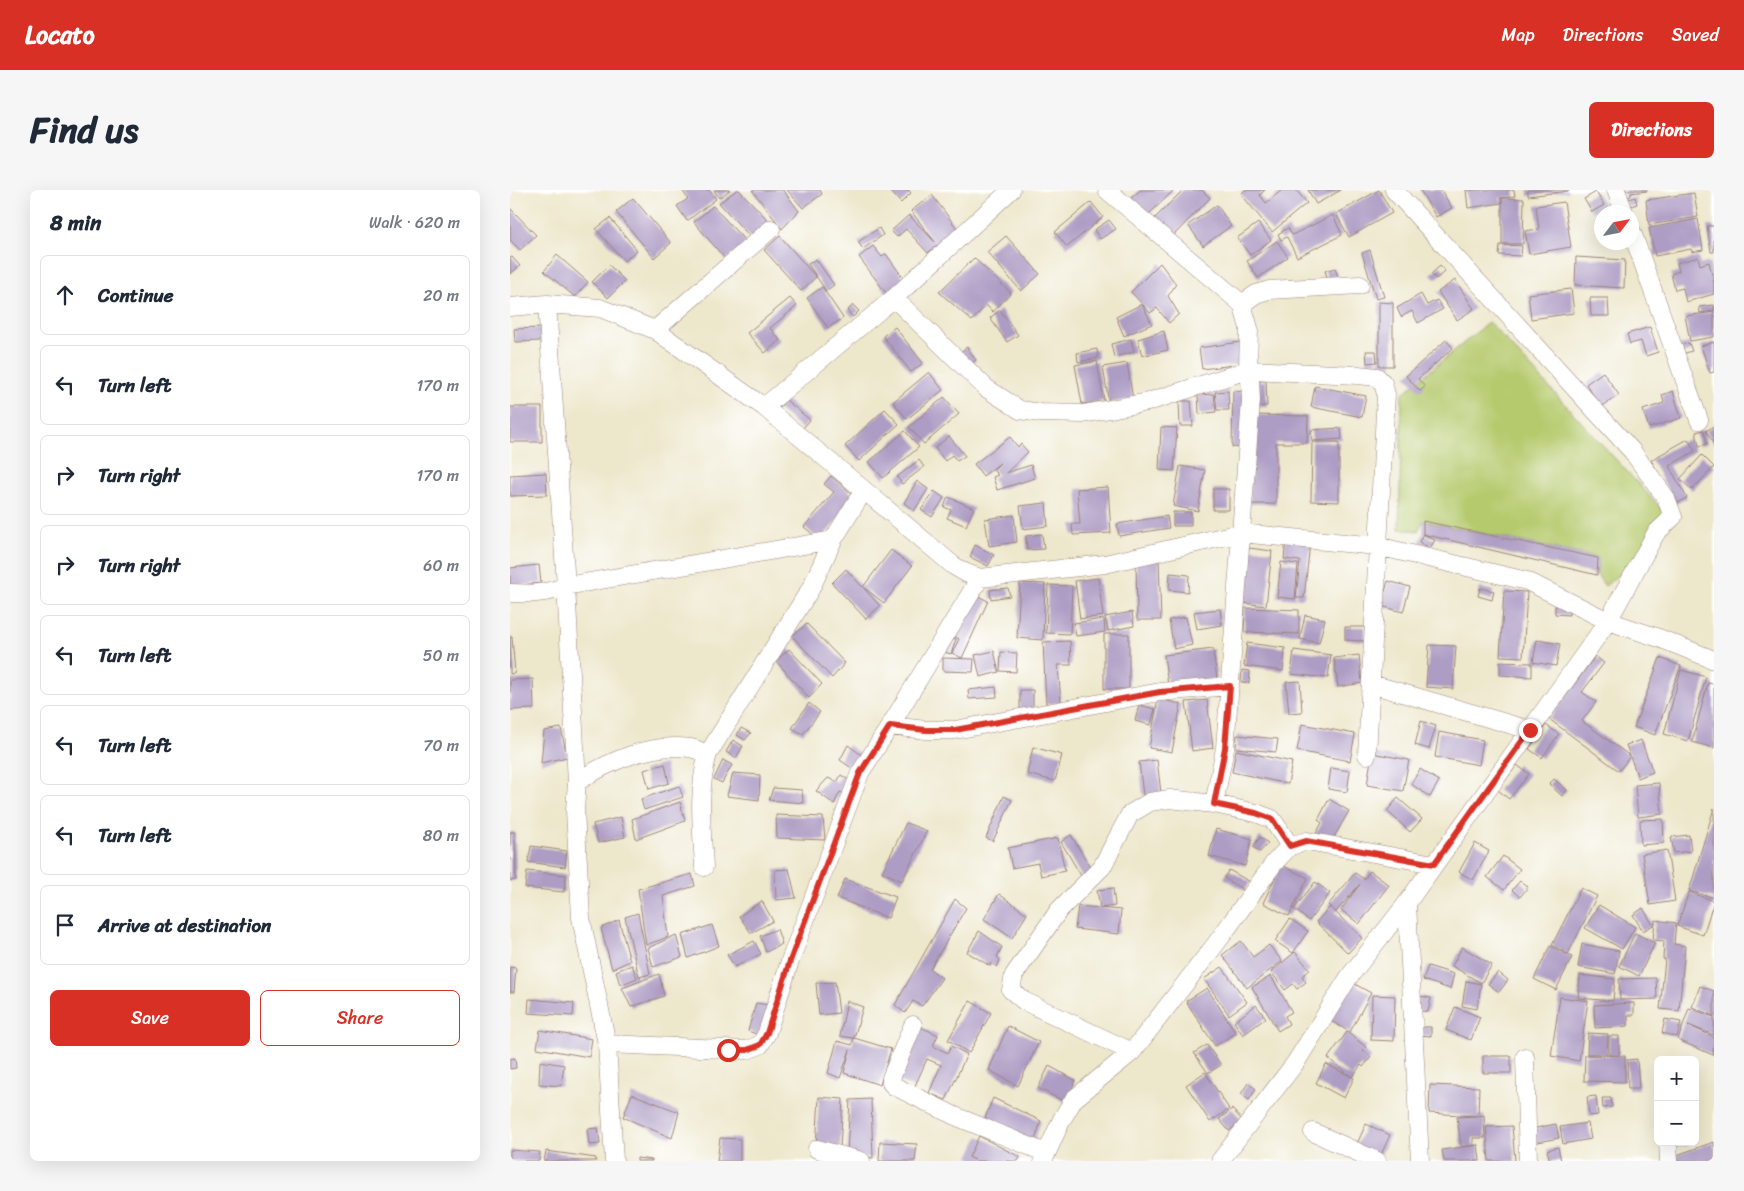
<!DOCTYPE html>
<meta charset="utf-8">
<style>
:root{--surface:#fff;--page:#f6f6f7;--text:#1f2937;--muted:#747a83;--line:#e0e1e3;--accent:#d93025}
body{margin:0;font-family:Sriracha,sans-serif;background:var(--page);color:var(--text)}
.controls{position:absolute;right:15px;bottom:15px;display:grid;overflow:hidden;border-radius:8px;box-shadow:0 5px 20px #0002}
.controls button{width:45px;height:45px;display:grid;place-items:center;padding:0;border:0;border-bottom:1px solid var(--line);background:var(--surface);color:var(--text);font:25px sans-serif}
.compass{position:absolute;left:1084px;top:15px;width:45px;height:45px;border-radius:50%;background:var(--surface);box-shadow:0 5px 20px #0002;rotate:58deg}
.stop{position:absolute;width:15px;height:15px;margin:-11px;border:4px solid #d93025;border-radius:50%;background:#fff}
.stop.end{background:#d93025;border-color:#fff;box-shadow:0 1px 5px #0008}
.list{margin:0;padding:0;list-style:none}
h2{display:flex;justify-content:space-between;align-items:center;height:65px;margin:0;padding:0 20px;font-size:21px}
h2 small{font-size:16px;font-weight:400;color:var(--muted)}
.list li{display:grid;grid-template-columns:32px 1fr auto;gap:15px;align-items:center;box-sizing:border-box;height:80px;margin:0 10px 10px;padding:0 10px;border:1px solid var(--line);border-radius:8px}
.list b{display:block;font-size:19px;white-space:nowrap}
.list em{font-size:16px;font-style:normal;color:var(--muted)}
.actions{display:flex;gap:10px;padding:15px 20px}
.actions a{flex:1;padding:11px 0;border:1px solid var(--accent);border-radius:8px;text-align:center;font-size:18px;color:var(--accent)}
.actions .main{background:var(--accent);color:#fff}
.icon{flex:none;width:28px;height:28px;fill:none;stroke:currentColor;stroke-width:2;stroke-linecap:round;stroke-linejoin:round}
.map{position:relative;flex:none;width:1204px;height:971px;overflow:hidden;border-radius:8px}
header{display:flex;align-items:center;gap:30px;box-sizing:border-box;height:70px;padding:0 25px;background:var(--accent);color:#fff}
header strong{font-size:24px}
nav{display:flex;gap:28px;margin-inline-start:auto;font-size:18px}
.intro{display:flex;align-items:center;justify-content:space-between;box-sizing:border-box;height:120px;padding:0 30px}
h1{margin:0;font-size:35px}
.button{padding:12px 22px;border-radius:8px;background:var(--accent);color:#fff;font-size:18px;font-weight:700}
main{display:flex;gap:30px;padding:0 30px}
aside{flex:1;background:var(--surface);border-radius:8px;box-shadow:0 5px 20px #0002}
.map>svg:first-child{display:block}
.green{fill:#b5ca6d;stroke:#80744c}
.building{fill:#ad9cc4}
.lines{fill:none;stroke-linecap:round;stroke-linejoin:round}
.minor-casing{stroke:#9c837b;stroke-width:19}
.minor{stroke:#fff;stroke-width:18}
.route{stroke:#d93025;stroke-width:6}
</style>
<header>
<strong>Locato</strong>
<nav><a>Map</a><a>Directions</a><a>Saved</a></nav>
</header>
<div class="intro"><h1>Find us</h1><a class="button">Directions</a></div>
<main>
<aside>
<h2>8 min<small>Walk · 620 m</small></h2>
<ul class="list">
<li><svg class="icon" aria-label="ahead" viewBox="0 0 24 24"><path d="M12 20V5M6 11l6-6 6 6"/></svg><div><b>Continue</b></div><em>20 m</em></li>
<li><svg class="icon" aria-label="left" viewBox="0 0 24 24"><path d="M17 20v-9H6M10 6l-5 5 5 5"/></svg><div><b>Turn left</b></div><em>170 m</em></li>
<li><svg class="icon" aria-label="right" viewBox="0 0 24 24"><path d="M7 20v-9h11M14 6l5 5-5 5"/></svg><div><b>Turn right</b></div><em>170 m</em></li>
<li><svg class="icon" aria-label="right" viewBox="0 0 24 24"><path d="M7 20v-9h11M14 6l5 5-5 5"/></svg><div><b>Turn right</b></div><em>60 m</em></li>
<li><svg class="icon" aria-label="left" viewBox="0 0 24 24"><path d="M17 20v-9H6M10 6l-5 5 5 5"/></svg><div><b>Turn left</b></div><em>50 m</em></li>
<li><svg class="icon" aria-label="left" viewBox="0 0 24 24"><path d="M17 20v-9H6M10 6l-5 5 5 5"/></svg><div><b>Turn left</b></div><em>70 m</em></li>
<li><svg class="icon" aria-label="left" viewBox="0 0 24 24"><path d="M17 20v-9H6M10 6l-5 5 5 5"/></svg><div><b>Turn left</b></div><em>80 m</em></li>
<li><svg class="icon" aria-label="arrive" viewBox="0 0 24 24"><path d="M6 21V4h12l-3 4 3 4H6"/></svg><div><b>Arrive at destination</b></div></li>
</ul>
<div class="actions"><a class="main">Save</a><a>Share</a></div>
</aside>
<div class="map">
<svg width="1204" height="971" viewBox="0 0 1204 971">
<rect width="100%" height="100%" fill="#fff"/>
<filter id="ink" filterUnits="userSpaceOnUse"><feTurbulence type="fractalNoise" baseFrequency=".02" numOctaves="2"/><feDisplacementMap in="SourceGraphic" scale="10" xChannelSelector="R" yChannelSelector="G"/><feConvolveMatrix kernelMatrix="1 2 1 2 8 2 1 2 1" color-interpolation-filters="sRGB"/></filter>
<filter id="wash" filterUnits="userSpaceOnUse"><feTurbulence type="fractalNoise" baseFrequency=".0096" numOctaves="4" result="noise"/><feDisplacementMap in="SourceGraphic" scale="20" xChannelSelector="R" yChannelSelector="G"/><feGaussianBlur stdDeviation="1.12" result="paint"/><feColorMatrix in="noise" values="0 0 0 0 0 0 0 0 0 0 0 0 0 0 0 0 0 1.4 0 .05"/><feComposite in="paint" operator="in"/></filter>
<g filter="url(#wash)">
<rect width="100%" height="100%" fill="#ede7cb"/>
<path class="green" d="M979,132l179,194 -32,44 -31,26 -8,-11 1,-17 -175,-37 -5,10 -19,-2 3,-135z"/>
<g id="blocks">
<path class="building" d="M172,0h27l7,9 -29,22 -10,-15 11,-7z
M204,0h16l-11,8z
M227,0h2l33,34 -17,18 -36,-39z
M242,0h31l16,21 -17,18z
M277,0h33l2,4 -19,14z
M383,0h15l3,3 -10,10 -10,-11z
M630,0h34l-28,27 -16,-18z
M673,0h19l8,8 -40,41 -18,-18z
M735,0h20l-5,5 6,8 16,-13h14l11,13 -35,29 -31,-38z
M798,0h33l-25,14z
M869,0l13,23 -43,24 -13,-23z
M910,0h21l11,18 -16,9z
M956,0h48l1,6 -15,2 2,5 -34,5z
M1018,0h41v1l-41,5z
M1113,0h24v1l-16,2v3l-6,1z
M1086,2l8,13 -12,7 -8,-13z
M1184,3l4,24 -49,8 -3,-25z
M422,5l27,36 -20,16 -2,-2 -9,8 -22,-24 -9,8 -6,-6 18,-16 26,27 -24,-31z
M1125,7l2,7 -9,3 -3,-7z
M123,8l38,45 -17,15 -38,-46z
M992,8l22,1 -1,45h-21z
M581,12l12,15 -36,30 -12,-15z
M1054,12l7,45 -42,7 -4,-23 14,-2 -3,-23z
M707,15l14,21 -28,20 -15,-21z
M203,16l34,37 -21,17 -32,-38z
M0,18l26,27 -16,15 -10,-10z
M823,25l9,20 -45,22 -10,-20 -6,3 -3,-6 10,-6 4,7z
M100,28l27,32 -13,11 -28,-32z
M1188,29l5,31 -11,2 -1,-3 -36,7 -6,-28z
M599,30l7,9 -16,10 -6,-9z
M748,33l13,17 -21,15 -13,-17z
M1197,36h7v26h-3z
M369,38l4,7 -20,14 -5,-7z
M270,46l36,41 -15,14 -37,-41z
M496,46l34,38 -19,17 -34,-39z
M767,51l11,16 -30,21 -11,-17z
M990,55l22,1 -1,10 -22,-1z
M363,56l9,11 4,-3 18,25 -18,14 -27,-36z
M860,60l14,47 -8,2 -14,-46z
M47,65l31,27 -13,15 -31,-26z
M2,67l8,9 -10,8v-16z
M1066,67l49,3 -1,28 -49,-3z
M1188,67l2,8 9,-3 5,21v11l-28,8 -3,-14 -8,2 -4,-16 8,-3 -2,-8z
M464,68l37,35 -18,19 -7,-7 -14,16 -33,-29z
M306,69l18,26 -8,6 -18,-27z
M650,73l16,21 -8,12 11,18 -10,9 -12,-15 -7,5 -8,-9 10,20 -28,12 -8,-19 26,-13 -11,-12z
M99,75l16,16 -17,17 -16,-16z
M930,76l5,5 -9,8 -5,-5z
M825,78l4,12 -10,3 -4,-12z
M945,90l19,29 -17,11 -19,-28z
M312,97l21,31 -15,10 -21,-30z
M1061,99l3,24 -43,6 -3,-25z
M911,104l6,11 10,-5 6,9 -25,14 -6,-12 -11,6 -4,-9z
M280,108l7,8 -27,22 10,12 -15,13 -18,-20z
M1080,108h18l1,18h-18z
M869,112l14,1v63h-14z
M343,115l6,6 -6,6 -6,-6z
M1204,115v6l-14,2 -1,-6z
M490,120l18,25 -11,7 -17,-24z
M1204,122v25l-24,4 -5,-25z
M385,137l28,36 -12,9 -28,-36z
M1140,137l8,25 -12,4 -5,-15 -11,3 -3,-10z
M31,138v13l-26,1 -1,-13z
M654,141l4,19 -26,6 -4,-17z
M621,149l3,13 -20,5 -3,-13z
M936,150l7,8 -35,31 7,8 -5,4 -14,-15z
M730,152l2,22 -40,5 -3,-21z
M1204,152v30l-4,1 -9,-27z
M1179,153l3,8 -10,3 -2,-9z
M457,157l9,13 -8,6 -10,-12z
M587,159l1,9 -20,4 -1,-9z
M856,161h10l1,11 -10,1z
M587,171l7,40 -22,3 -7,-39z
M617,173l6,36 -24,4 -6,-36z
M419,182l14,18 -36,29 -14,-17z
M1093,182l16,23 -18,12 -15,-23z
M742,191h14l1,25 -13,1z
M805,196l51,10 -4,21 -51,-10z
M718,201l1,19h-12l-2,-18z
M723,201l17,1 -8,56 -10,-1z
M1163,201l8,27 -32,10 -6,-18 21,-7 -2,-8z
M704,204l2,18 -17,2 -1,-19z
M434,207l15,17 -35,30 -15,-17z
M276,210l24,20 -8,9 -24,-20z
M669,211h12l2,25h-13z
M0,217h32v35h-32z
M375,219l14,15 -40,37 -14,-15z
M741,225l57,1 -1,27h-31v61h-26z
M1204,236v18l-8,-13z
M651,237l16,1 -3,43 -15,-1z
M831,238l1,11 -30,2 -1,-11z
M1194,240l3,14 -8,2 -3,-14z
M395,241l14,16 -36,31 -14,-16z
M439,246l16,20 -8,5 -5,-6 -7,6 -10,-13z
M500,247l8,10 3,-3 7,8 -22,21 25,-8 4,13 -38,12 -4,-13 5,-2 -5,-5 7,-7 -17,13 -9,-12z
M1178,249l7,12 -26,15 18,32 -11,6 -25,-44z
M802,252h27v60l-28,-1z
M1192,265l12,12 -22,23 -12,-11z
M409,270l5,7 -22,17 -5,-7z
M670,276l25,4 -7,41 -25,-5z
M36,283l1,22 -37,1v-21z
M321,286l26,22 -37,42 -16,-13 30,-35 -10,-8z
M407,291l11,8 -14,22 -10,-8z
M598,297l3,46 -38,2 -1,-11h8l-3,-35z
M703,299h16v21h-16z
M424,301l10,7 -12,19 -11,-7z
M438,307l26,11 -8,18 -19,-8 4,-8 -7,-3z
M536,313l2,23 -25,3 -3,-23z
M663,322h18v14h-18z
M504,325l3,27 -28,4 -4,-27z
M657,326l2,12 -50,8 -2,-12z
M913,331l175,37 -1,17 -174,-41z
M532,344l2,15 -17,1 -1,-14z
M913,344l12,6 -5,8 -11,-6z
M776,350l24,3 -6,55h-8l4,-37 -16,-2z
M465,355l19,10 -6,11 -18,-9z
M739,358l23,3 -6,55 -23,-3z
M381,360l21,16 -28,37 -21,-16z
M626,369h23l2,61h-24z
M771,372l17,2 -3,35 -18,-2z
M29,375l2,18 -31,3v-18z
M336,379l34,37 -14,13 -34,-36z
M660,383l19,2 -1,17 -19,-2z
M588,388l5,38 -23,3 -5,-38z
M878,391l22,6 -7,25 -22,-6z
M510,393l25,1 -2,56 -26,-2z
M538,395l24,1 -2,48 -24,-1z
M498,398l2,8 -19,3 -1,-9z
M970,398l14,3 -2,9 -14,-4z
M994,401l23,1 -4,65 -23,-1z
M464,404l14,7 -26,57 -10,-5 7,-14 -4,-2z
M1045,416l14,1v8l-14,-1z
M735,418l54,2v24l-55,-2z
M710,419l2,16 -25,4 -3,-17z
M622,422l2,14 -26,5 -3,-14z
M795,425l20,4 -6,24 -19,-4z
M676,427l6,28 -18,4 -5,-29z
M594,429l1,13 -29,4 -2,-13z
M297,434l38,39 -13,15 -40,-42z
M835,437h20v14l-20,-1z
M594,444h25v55h-25z
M0,447h2l3,36 -5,1z
M439,447l7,2 -5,15 -7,-2z
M1027,450l23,4 -4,22 -23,-4z
M560,451l1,24h-13l3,38 -15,1 -3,-62z
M737,453l38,5 -2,23 -39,-5z
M919,455l27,1 -3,43 -27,-2z
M279,459l33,35 -13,14 -33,-37z
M703,459l4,30 -49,7 -4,-31z
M784,460l37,5 -3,23 -37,-4z
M484,461l5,21 -19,5 -5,-22z
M491,462l16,1 -1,19 -16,-1z
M849,465l3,28 -24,4 -4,-29z
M1085,466l9,7 -22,29 14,10 -14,19 48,35 -11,15 -70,-52z
M433,468l31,1 -1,13 -30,-1z
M1150,468l21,8 -26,69 -21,-8z
M990,472l32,1v14l-32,-2z
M732,480l8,1 -1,12 -8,-1z
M1171,480l25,7 -18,64 -24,-7z
M23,489l1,30 -24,1v-30z
M790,491l2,31 -13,1 -3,-31z
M1198,493l6,1v64l-22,-6z
M486,497l1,10 -28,2 -1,-9z
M510,500h13v19h-13z
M648,509l23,5 -9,48 -23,-4z
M697,510l6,48 -21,3 -6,-49z
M299,513l11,9 -17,22 -11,-6z
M629,515l16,4 -4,16 -16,-4z
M911,531l15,5 -7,23 -14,-4z
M792,534l53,10 -5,27 -53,-10z
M1036,535l13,9 -17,24 -13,-9z
M51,538l6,29 -26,6 3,-32z
M231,538l10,5 -6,7 -8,-5z
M929,542l44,8 -4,25 -44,-8z
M727,545l41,4 -2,13 -40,-4z
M223,550l10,6 -7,12 -10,-6z
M1131,550l12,32 -15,6 -12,-33z
M338,555l15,11 -10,13 -13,-9z
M523,557l29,8 -7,26 -28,-7z
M726,560l56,12 -4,22 -56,-12z
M862,563l37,7 -6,31 -36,-6z
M213,570l9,5 -10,18 -8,-4z
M647,570l4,33 -18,2 -4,-33z
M155,574l4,19 -20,6 -5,-19z
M1007,575l12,9 -20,25 -11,-9z
M821,578l19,3 -3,21 -19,-3z
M910,579l19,12 -9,16 -19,-13z
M223,583l27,2 -1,25 -32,-4z
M331,585l11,7 -7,12 -5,-2 -6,12 -18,-13 12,-13 9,4z
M1044,589l13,11 -5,6 -13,-12z
M1149,593l3,31 -24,3 -3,-32z
M169,596l4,11 -39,13 -3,-11z
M263,598l29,2 1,13 -34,-3z
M494,606l8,4 -19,41 -7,-3z
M888,608l24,21 -12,13 -23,-21z
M819,609l20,12 -19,33 -15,-9 7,-12 -4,-3z
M170,612l5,19 -49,18 -4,-20z
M1204,618v90l-25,-7z
M266,625l47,2 2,23 -48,-2z
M111,627l4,20 -27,6 -5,-19z
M1153,629l1,24 -23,2 -1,-25z
M396,633l21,8 -25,50 -20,-9z
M706,639l36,10 -7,27 -36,-10z
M0,642h5l1,48 -6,1z
M561,645l23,38 -11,6 -22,-37z
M1179,645l2,16 -17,2 -3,-16z
M750,647l8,6 -8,9 -7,-5z
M548,648l7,33 -24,5 -3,-13 -26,5 -4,-20z
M965,653l14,8 -16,29 -14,-8z
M21,656l36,5 -2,16 -37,-5z
M1157,660l8,51 -25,4 -8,-51z
M993,666l17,13 -16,21 -17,-13z
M771,675l27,13 -19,38 -26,-13z
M279,679l7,29 -20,2 -1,-30z
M719,680l21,12 -5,9 -21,-13z
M17,681l39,4 -2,17 -39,-4z
M860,681l19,14 -30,39 -18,-14 19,-26 -24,28 -8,-7 27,-32 9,6z
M182,684l3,12 -32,10 5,41 -22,8 -8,-56z
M335,689l51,18 -8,21 -51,-20z
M1010,691l8,6 -8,10 -8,-7z
M805,692l15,11 -21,28 -15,-12z
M603,698l2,18 -15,2 -3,-18z
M1071,698l16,8 -29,58 -16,-9z
M1179,702l25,9 -11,34 -26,-9z
M489,704l28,20 -15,24 -28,-19z
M445,709l11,9 -36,61 12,9 -20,28 -9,-5 -8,12 -10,-8z
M252,711l11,20 -22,12 -12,-17z
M1089,715l36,22 -13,22 -37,-21z
M568,716l43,4 -2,24 -44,-5z
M820,717l32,31 -14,15 -32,-31z
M1133,718l10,17 -10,6 -10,-16z
M128,723l12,61 -11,3 -14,-60z
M780,729l18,12 -15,22 -18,-12z
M109,730l11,41 -18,8 -11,-41z
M1145,730l21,3 -2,21 11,2 -6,65 -19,-2 5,-50h-2l1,-18 -11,-1z
M202,735l7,21 -31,12 -6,-23z
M267,739l5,15 -16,8 -6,-16z
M469,741l23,16 -5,10 3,3 -3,7 -6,-4 -1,3 -23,-14z
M1125,743l20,10 -16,33 -20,-10z
M166,745l6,22 -29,10 -5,-19z
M244,751l7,13 -26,13 -8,-12z
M731,751l12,16 16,-12 13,16 -35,27 -25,-33z
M1072,754l37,7 -4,23 -37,-7z
M1040,756l22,11 -16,33 -22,-11z
M952,757l30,18 -11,18 -29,-17z
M785,762l15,18 -8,6 4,6 -9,7 -4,-5 -8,6 -14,-18z
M122,775l5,13 -17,7 -4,-14z
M918,776l26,8 -4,15 -27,-9z
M0,777l6,1 -2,24h-4z
M712,777l25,35 -18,13 -25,-36z
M988,782l10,8 -9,12 -11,-8z
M149,784l5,22 -33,11 -9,-19z
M1070,785l35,4 -2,22 -35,-3z
M761,786l21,36 -7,4 4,8 -11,7 -26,-44z
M1146,788l1,21 -37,1 -1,-21z
M956,791l15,3 -4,25 -15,-3z
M325,792l4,31 -20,2 -3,-32z
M841,792l20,11 -21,39 -21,-12z
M1190,796l14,5v25l-22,-9z
M697,798l29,45 -21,13 -29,-45z
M862,805l23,1 -1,45 -23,-1z
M909,806l12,2 -3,14 -12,-2z
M1050,807l28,4 -9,60 -28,-5z
M19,809l45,4 -1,13 -45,-3z
M337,811l16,6 -9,31 -14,-2z
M460,811l21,12 -22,40 -21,-13z
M246,813l13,2 -10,30 -11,-4z
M1124,813v12h-6v11l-33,2 -1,-23z
M746,815l10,13 -23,17 -9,-13z
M945,817l25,10 -9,23 -25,-10z
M1179,818l25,9v18l-26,-10 26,12 -1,18 -35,-15z
M1155,829l16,3 -4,15 -15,-4z
M498,836l31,16 -21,44 -29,-16z
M411,837l17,8 -5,11 15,7 3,-7 16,8 -21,46 -17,-7 12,-28 -14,-6 -13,29 -18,-8z
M908,837h13v9l-13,-1z
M30,840l52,9 -3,18 -52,-9z
M837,842l19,15 -3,3 8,7 -8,10 -2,-2 -9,12 -24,-19z
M1078,843l20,1 -1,20h-20z
M1099,846h10v19h-10z
M344,848l37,11 -11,36 -36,-12 6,-23 -10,28 -12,-5 9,-32 15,4z
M697,855l14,20 -13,8 -14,-20z
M1075,865l40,1v26l-41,-1z
M973,866h28v17h-28z
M5,868l1,10 -6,1v-10z
M1127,869l2,30h-11l-1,-29z
M30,871l24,4 -3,21 -22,-2z
M816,874l28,14 -10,20 -28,-15z
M539,876l26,14 -8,23 -29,-15z
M695,882l24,37 -19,13 -24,-37z
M738,893l8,6 -7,11 -8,-6z
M920,895l49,2 -1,29 6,-1 1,23h-12v8h-12l-4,-29 19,-1 -47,-3z
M122,904l47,18 -7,26 -49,-21z
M1086,906l2,19 -9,1 -2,-19z
M309,907l24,2 -3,49 -24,-1z
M483,908l48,23 -7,22 -50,-22z
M1092,908h9l1,9 -9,1z
M361,909l2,59 -26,-4 3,-54z
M722,919l10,11 -13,11 -10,-12z
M1078,933l3,16 -28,5 -3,-17z
M856,934l24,11 -10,22 -24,-11z
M1046,934l3,14 -26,5 -2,-14z
M1002,936l3,35h-26l-3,-34z
M88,938l2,16 -11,1 -2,-16z
M469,946l41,21 -2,4h-41l-8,-4z
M210,948l20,1v22h-23z
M370,952l37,2 -2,17h-36z
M1163,952h16v2l-15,2z
M1204,952v19h-38l-2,-5z
M968,955l2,16h-36l-2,-11z
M1048,957l3,14h-11l-3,-11z
M0,960l30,2 -1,9h-29z
M36,961l50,7v3h-52z
M127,968l15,2v1h-15z"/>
</g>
</g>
<g filter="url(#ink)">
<use href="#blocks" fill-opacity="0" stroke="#9c837b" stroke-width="1"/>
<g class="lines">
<defs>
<path id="minor" d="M597,0l135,114
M1106,0l8,22
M1122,42l67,188
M850,95l-91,5 -13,4 -14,10 7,24 -1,42 110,5 19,2 6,6 3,11 -19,361
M384,108l92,90 34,22 21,3 42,1 65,-12 100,-32 2,9 1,21 -26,348 -11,56 42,9 16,6 18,27
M37,114l19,282 11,196 -2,28 6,108 26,126 7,117
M0,117l37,-3 53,4 55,22 109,77 100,83 90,76 12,7 14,5 125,-14 135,-31 137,13 150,35 81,40 51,17 55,22
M145,140l116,-101
M254,217l130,-109 117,-108
M0,403c20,1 37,1 56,-7l267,-46
M861,494l159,46
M380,536l36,4h29l205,-38 70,-6
M67,592c30,-20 75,-40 113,-34 6,1 12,4 18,6
M194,677c-2,-38 -7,-76 4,-113l103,-166 22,-48 31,-50
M897,713l13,258
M403,835l-22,53v5l3,3 61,30 91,37
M97,854l140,6 13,-5 7,-12 23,-72 70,-188 30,-47 90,-148
M622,862l-108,-51 -13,-11 3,-15 45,-65 43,-43 28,-53 20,-12 20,-3 44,5
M1015,867l3,104
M803,942l64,29
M1158,952l1,19
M307,959l44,12
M533,971l19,-42 12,-20 58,-47 86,-111 56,-78 16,-17 17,-5 127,23
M710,971l76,-99 53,-85 58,-74 201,-282 48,-88 17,-16 -7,-19 -34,-47 -238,-261"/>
</defs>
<use href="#minor" class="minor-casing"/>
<use href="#minor" class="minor"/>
</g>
</g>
<g class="lines" filter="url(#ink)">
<path class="route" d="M218,860h19l13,-5 7,-12 23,-72 70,-188 30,-47 36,4h29l205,-38 70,-6 -5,62 -11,56 42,9 16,6 18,27 16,-5 128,23 96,-134"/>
</g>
</svg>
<div class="controls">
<button>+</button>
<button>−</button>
</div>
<svg class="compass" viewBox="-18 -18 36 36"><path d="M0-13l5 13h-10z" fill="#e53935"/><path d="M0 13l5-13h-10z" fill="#747a83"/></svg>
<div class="stop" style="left:218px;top:860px"></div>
<div class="stop end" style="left:1020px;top:540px"></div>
</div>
</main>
